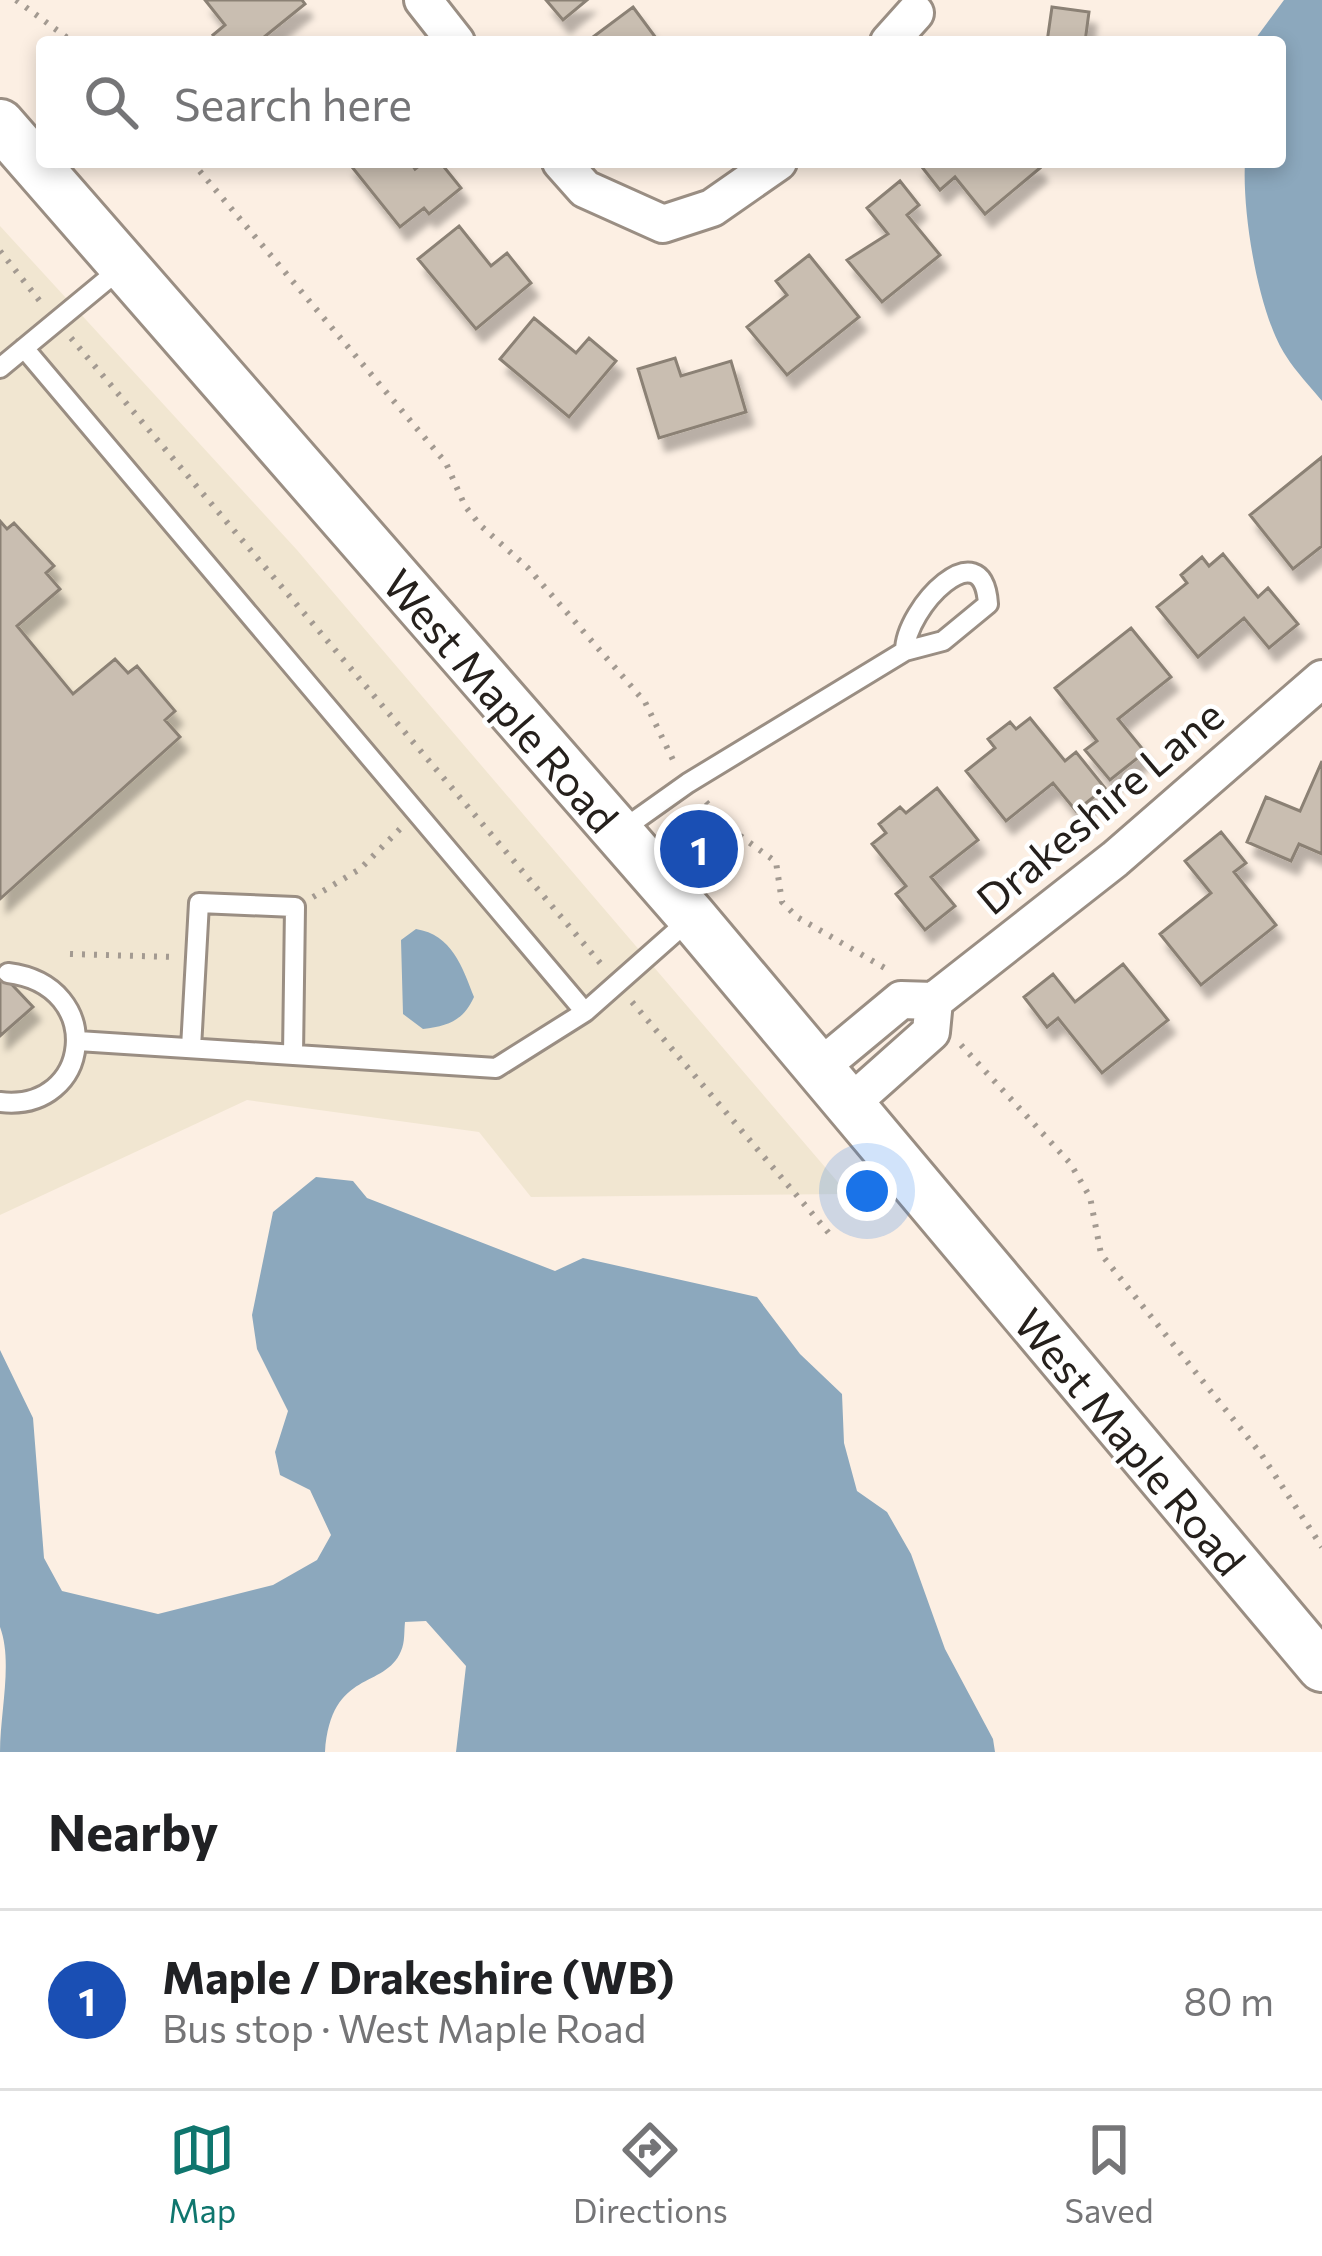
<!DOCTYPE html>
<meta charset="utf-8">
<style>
:root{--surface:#fff;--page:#f6f6f6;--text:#202124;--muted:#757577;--line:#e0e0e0;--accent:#0f766e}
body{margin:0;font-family:Commissioner,sans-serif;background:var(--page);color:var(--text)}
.you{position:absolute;left:867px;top:1191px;width:42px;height:42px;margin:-30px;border:9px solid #fff;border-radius:50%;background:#1a73e8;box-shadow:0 0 0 18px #1a73e833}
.badge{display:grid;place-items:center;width:78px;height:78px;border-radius:50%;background:var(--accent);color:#fff;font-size:39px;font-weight:700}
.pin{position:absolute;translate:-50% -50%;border:6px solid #fff;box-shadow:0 3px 12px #0006}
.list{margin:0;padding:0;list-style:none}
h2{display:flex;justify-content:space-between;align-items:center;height:156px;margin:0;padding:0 48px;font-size:51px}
h2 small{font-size:39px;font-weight:400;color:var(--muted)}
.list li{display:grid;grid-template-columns:78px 1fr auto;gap:36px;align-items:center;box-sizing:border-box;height:180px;padding:0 48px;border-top:3px solid var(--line)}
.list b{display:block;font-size:45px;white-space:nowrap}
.list p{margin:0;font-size:39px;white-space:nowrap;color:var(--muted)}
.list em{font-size:39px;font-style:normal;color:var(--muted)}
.icon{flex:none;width:66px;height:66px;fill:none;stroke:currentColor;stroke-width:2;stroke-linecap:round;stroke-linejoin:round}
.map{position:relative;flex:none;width:1322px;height:1752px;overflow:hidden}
.search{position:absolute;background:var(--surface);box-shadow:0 6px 18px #0003;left:36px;right:36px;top:36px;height:132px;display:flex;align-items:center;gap:30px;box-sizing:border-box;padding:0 42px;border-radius:12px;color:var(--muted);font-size:45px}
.sheet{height:336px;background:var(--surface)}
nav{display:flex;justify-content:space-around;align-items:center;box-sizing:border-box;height:168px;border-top:3px solid var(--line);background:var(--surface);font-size:33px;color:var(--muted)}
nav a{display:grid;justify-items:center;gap:6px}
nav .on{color:var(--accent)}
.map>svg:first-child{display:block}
.commercial{fill:#f1e6d1}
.water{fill:#8ca8bd}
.building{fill:#c9beb1;stroke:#8b8174;stroke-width:3;filter:url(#shadow)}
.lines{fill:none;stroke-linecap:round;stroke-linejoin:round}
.service-casing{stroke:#9a8e83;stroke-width:24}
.minor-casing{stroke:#9a8e83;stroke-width:42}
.secondary-casing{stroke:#9a8e83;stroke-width:54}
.path{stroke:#a39a91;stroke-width:6;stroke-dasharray:3 9;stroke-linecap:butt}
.service{stroke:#fff;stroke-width:18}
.minor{stroke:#fff;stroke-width:36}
.secondary{stroke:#fff;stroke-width:48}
.labels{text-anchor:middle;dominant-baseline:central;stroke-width:9;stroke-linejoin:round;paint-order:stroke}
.street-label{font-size:42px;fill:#25201c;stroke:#fff}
</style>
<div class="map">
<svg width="1322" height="1752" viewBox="0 0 1322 1752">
<defs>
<filter id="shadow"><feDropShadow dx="7" dy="13" stdDeviation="3" flood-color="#0004"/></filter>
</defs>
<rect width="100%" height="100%" fill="#fcefe3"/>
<path class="commercial" d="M0,226l297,324 551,644 -317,3 -52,-65 -232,-32 -247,115z"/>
<path class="water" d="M1284,0h38v401c-12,-15 -26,-29 -36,-45 -28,-42 -44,-144 -41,-194h35v-120h-27z
M416,929c36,6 46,37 58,68 -11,24 -26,29 -51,32l-20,-15 -2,-74z
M316,1177l37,4 14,17 188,73 28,-13 174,39 43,57 42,40 2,49 13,48 30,21 24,42 34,95 48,90 2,13h-539l10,-86 -40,-45 -21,1c-1,9 0,21 -4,29 -16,39 -70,17 -76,101h-325c0,-40 13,-90 0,-125v-277l33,68 11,140 18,33 96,23 115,-29 44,-25 14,-25 -21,-45 -30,-15 -5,-23 13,-41 -31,-62 -5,-34 21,-103z"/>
<path class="building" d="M205,0h97l3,4 -47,38h-39l-6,-7 12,-10z
M546,0h41l-24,20z
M633,7l26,35h-69l-1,-2z
M1052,7l37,5 -4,30h-38z
M348,162h62l5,7 9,-7h16l21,26 -32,26 -5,-6 -24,19z
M918,162h117l5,6 -55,46 -30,-37 -15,13z
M900,181l19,24 -12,10 33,40 -58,47 -35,-42 41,-26 -21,-26z
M459,226l32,40 16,-13 24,30 -55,46 -58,-70z
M809,255l50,62 -72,58 -40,-48 40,-32 -11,-14z
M534,318l42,35 13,-15 27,23 -47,56 -69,-58z
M675,358l6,18 50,-15 15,51 -87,26 -21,-69z
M1322,457v89l-29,23 -43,-54z
M0,521l7,8 7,-6 40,43 -8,7 14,16 -43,37 56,68 42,-35 13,14 9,-7 38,45 -10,9 15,17 -180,162z
M1223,554l35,43 10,-9 30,36 -29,24 -25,-30 -46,39 -41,-50 30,-24 -6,-8 21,-18 7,9z
M1131,628l40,49 -53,42 27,33 -35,28 -25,-30 12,-9 -42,-53z
M1030,718l35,43 11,-9 29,36 -29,23 -23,-28 -47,38 -40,-50 29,-23 -7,-9 22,-17 6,7z
M1322,761v93l-23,-10 -8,17 -44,-19 19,-45 34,14z
M937,788l41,52 -47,37 24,29 -30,24 -29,-36 10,-8 -34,-42 14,-11 -7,-9 21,-17 6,6z
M1221,832l25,31 -12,9 42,53 -75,60 -41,-51 51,-41 -26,-32z
M1123,964l45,56 -66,53 -44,-55 -11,9 -23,-30 29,-23 22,28z
M0,972l33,35 -33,29z"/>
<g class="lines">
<defs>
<path id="service" d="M24,348l561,664 104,-92
M0,368l121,-100
M619,832l69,-49 217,-132 38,-10 45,-37c-5,-76 -83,4 -83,47
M78,1041l418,27 89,-56
M191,1048l8,-145 96,4 -2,148
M0,1102c92,11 107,-117 8,-129"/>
<path id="minor" d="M423,0l33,42
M889,42l26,-29
M561,162l24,27 78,35 49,-16 66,-46
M934,1001l181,-142 207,-180
M818,1069l83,-69 33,1 -3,31 -82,73"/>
<path id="secondary" d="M0,124l692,793 630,750"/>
</defs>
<use href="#service" class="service-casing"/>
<use href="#minor" class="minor-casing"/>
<use href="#secondary" class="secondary-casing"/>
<path class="path" d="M16,0l57,42
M192,162l254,301 19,43 15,19 48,43 117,134 30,62
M0,251l43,54
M71,338l530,626
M706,802l25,27 45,33 6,40 15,15 93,54
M313,897l47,-28 41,-41
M70,954l104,3
M632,1002l201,236
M961,1045l109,118 20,34 11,57 160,200 61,93"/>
<use href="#service" class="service"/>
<use href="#minor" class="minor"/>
<use href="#secondary" class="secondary"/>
</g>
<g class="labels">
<g class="street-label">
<text transform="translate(502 700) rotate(49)">West Maple Road</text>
<text transform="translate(1099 806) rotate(-40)">Drakeshire Lane</text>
<text transform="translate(1131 1441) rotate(50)">West Maple Road</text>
</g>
</g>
</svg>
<div class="you"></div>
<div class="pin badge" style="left:699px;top:849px;background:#1a4fb4">1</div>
<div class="search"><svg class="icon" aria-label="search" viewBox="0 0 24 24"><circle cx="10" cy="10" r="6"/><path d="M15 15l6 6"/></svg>Search here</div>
</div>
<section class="sheet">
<h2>Nearby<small></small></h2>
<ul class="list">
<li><span class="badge" style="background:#1a4fb4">1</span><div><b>Maple / Drakeshire (WB)</b><p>Bus stop · West Maple Road</p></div><em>80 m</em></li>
</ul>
</section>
<nav>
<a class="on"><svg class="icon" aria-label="map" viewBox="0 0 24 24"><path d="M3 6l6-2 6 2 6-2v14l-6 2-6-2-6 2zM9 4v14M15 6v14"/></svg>Map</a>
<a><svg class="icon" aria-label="directions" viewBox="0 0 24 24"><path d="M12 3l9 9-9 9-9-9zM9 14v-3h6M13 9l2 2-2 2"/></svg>Directions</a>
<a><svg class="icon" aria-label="saved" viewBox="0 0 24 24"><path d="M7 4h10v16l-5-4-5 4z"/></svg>Saved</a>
</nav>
